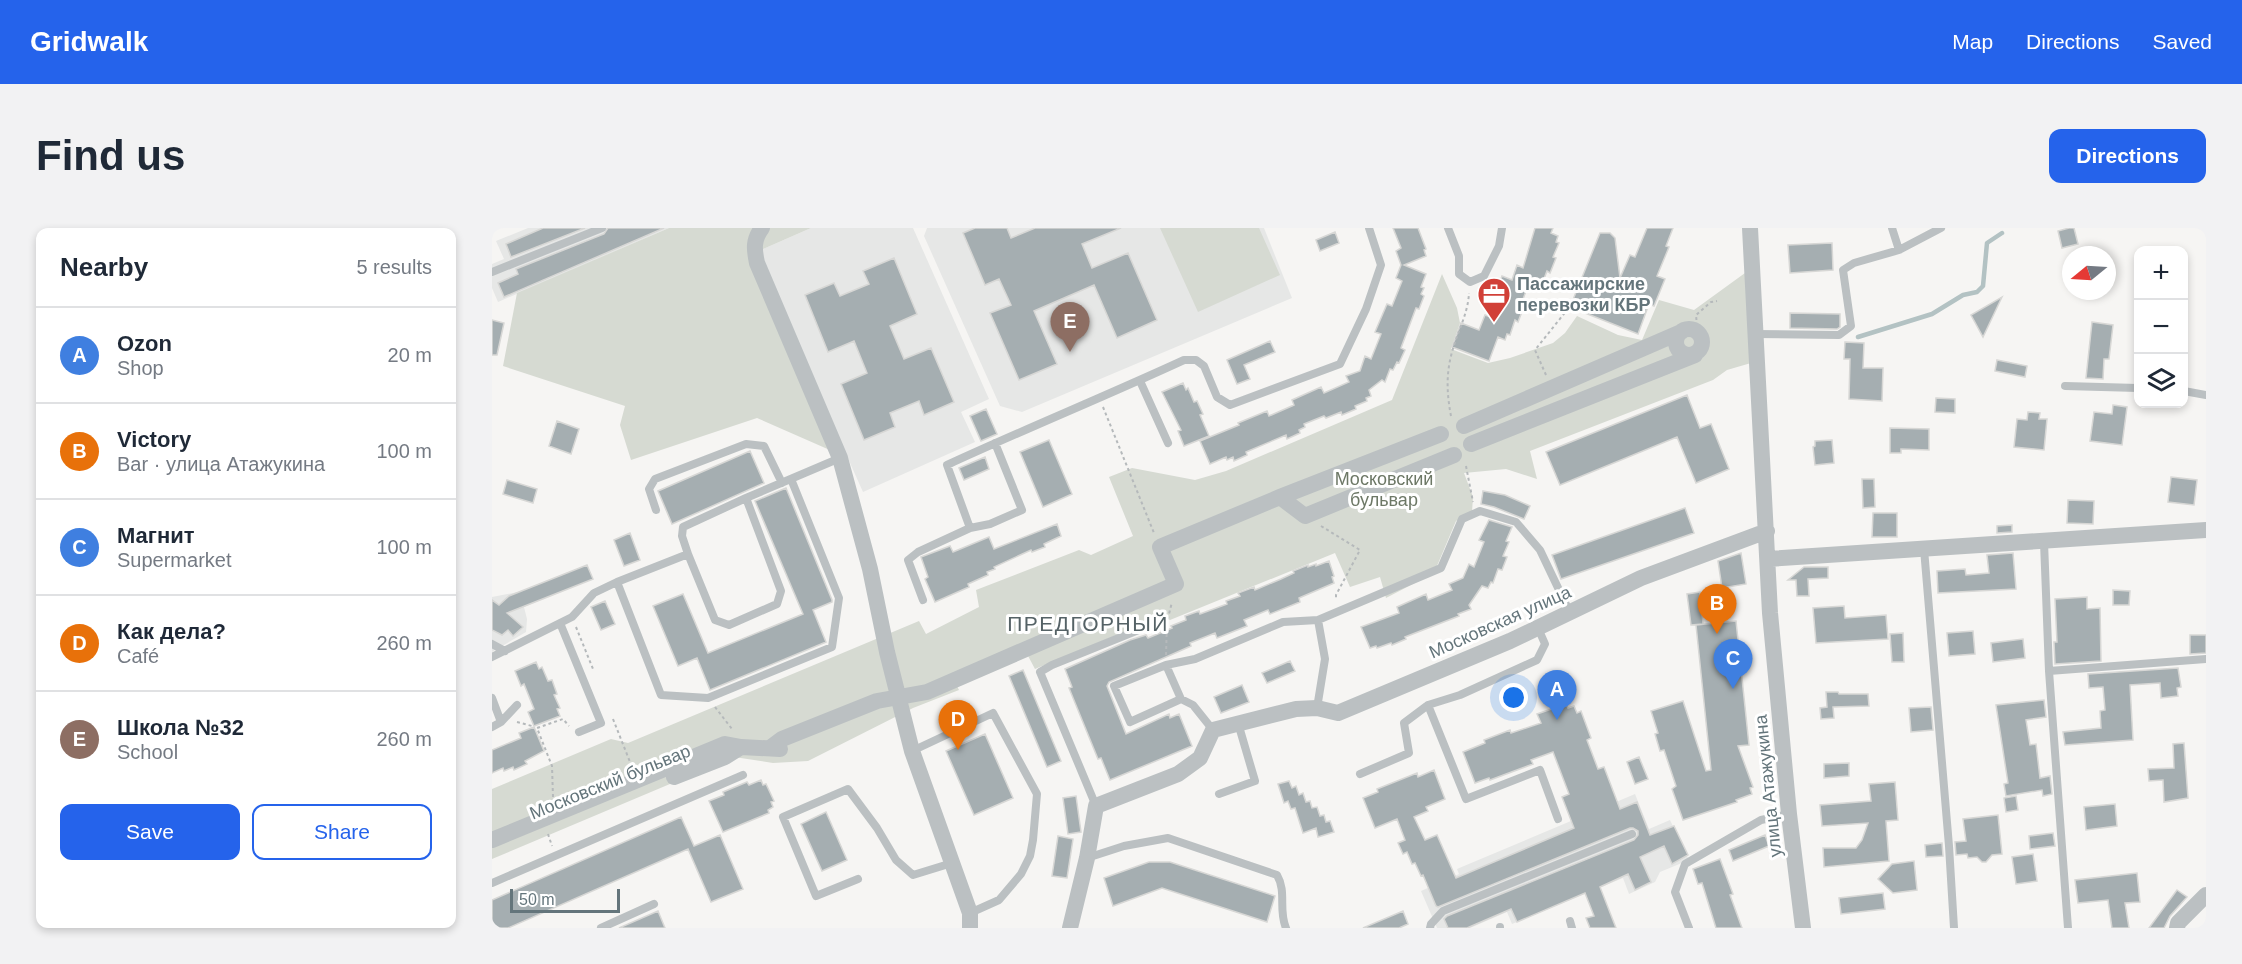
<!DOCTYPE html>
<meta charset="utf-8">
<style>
:root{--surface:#fff;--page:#f2f2f3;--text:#1f2937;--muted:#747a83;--line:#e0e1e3;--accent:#2563eb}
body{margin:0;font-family:Helvetica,sans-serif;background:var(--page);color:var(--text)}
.controls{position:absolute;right:18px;top:18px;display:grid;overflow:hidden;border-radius:12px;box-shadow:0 3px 9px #0003}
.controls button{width:54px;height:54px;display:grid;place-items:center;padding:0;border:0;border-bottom:2px solid var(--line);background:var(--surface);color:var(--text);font:30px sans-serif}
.compass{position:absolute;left:1570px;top:18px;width:54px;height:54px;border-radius:50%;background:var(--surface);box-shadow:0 3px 9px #0003;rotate:252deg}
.scale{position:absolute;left:18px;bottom:15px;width:110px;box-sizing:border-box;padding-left:6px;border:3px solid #64757b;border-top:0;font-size:16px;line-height:21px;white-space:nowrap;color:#64757b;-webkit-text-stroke:4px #fff;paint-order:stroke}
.you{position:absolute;left:1022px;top:470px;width:21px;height:21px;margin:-15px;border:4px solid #fff;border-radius:50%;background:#1a73e8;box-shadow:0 0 0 9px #1a73e833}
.badge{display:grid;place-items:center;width:39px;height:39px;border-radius:50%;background:var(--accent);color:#fff;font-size:20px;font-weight:700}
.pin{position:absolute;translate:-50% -50px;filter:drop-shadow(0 2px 3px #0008)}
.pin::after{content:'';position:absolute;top:32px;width:21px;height:18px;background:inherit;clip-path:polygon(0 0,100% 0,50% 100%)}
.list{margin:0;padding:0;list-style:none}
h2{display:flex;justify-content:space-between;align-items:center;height:78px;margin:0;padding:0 24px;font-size:26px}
h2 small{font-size:20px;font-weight:400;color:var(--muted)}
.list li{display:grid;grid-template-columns:39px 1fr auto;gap:18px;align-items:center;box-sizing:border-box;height:96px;padding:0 24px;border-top:2px solid var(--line)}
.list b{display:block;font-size:22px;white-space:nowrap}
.list p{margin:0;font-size:20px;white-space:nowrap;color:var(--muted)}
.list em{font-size:20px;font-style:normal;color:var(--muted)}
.actions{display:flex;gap:12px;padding:18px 24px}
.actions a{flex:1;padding:14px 0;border:2px solid var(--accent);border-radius:12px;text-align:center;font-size:21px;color:var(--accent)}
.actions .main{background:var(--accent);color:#fff}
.icon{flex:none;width:33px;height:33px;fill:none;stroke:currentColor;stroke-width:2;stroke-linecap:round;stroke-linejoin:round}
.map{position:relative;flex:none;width:1714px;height:700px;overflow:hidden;border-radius:12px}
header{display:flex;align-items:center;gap:36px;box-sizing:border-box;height:84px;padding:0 30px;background:var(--accent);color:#fff}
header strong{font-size:28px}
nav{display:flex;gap:33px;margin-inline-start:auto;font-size:21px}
.intro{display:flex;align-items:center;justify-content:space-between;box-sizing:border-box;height:144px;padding:0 36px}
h1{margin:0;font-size:42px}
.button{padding:15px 27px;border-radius:12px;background:var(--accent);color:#fff;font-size:21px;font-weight:700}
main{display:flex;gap:36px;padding:0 36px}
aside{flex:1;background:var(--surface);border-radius:12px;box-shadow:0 3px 9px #0003}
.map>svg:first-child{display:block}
.built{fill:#e6e7e6}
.green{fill:#d6dad2}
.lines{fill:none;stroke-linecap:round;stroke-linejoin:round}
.stream{stroke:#b3c2c3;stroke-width:4.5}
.building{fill:#a5aeb1;stroke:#d7d7d5;stroke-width:1.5}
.path{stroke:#b5b9bb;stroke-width:2;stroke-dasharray:3 3;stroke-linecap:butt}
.lane{stroke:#bbc0c2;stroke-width:8}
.street{stroke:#bbc0c2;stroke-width:16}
.labels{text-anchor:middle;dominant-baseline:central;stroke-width:6;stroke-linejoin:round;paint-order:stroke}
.poi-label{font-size:18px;font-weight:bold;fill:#64757b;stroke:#fff;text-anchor:start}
.park-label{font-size:18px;fill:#6d7866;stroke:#fff}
.street-label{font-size:18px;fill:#64757b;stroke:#fff}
.quarter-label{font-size:21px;letter-spacing:1.5px;fill:#556266;stroke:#fff}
</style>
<header>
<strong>Gridwalk</strong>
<nav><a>Map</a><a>Directions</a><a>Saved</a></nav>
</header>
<div class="intro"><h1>Find us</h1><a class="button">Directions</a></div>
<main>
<aside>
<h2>Nearby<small>5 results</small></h2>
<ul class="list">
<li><span class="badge" style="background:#3f7fe0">A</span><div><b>Ozon</b><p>Shop</p></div><em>20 m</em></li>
<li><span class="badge" style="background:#e8710a">B</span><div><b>Victory</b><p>Bar · улица Атажукина</p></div><em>100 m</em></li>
<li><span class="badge" style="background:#3f7fe0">C</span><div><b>Магнит</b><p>Supermarket</p></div><em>100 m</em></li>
<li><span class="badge" style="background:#e8710a">D</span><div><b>Как дела?</b><p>Café</p></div><em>260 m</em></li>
<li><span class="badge" style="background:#8d6e63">E</span><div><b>Школа №32</b><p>School</p></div><em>260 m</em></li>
</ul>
<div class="actions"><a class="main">Save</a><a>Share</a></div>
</aside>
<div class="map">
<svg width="1714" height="700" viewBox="0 0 1714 700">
<rect width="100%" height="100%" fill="#f6f5f3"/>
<path class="built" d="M36,0h141l-171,74 -6,-14v-24l12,-5 -8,-18z
M319,0h102l76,171 -28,13 14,30 -112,50 -107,-240z
M435,0h337l28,70 -270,114 -22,-6 -76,-170z
M95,337l6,14 -69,28 3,12 -1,13 -34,20v-55l26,-5z
M1143,566l14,35 21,-9 19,40 -29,12 -5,10 -26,12 -6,-16 -111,46 -5,-12 -37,16h-33l-16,-37 38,-17 -2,-5 7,-3z"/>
<path class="green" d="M177,0h142l-55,24 92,206 -91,-40 -126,42 -11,-35 5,-19 -122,-40 14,-73z
M668,0h99l21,47 -82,37z
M1253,45l6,90 -24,7 -14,10 -183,71 7,28 -31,-10 -42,4 9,24 -1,15 -16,9 -22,52 -48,25 -6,-21 -30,10 -15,-34 -165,67 -8,-4 -127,53 -8,-15 -71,30 3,6 -46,18 -105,53 -35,2 -39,-6 -242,102v-70l119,-50 17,4 291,-122 7,13 53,-27 -3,-17 103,-40 12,5 42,-19 -24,-59 23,-9 63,12 31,-9 166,-71 50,-126 15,34 3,15 -9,26 37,14 22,-5 43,-15 12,-10 12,-17 41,19 24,5 17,-40 35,10z"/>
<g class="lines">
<path class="stream" d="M1366,109l74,-23 31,-19 14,-3 6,-6 4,-43 15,-10"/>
</g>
<path class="building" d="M51,0h42l-74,29 -5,-13z
M116,0h56l-160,69 -6,-14 20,-9 -2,-5 88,-35z
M483,0h32l4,10 24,-10h86l-39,16 10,24 36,-15 29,67 -40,18 -23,-53 -60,26 23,53 -38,16 -29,-67 21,-8 -12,-26 -14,6 -22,-52z
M901,0h25l8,21 -2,1 2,6 -22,9 22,9 -5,13 3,1 -3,6 3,2 -5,13 -3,-1 -15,40 4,2 -6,13 -2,-1 -4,8 -3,-1 -5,13 -3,-2 -13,10 2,6 -5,2 1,3 -12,5 1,3 -14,6 -1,-3 -15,6 -2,-2 -20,8 1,3 -6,3 1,3 -13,6 -1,-4 -40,17 1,3 -13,6 -1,-4 -6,3 -1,-3 -16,7 -10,-23 39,-16 -1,-2 29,-12 2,5 25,-11 -2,-5 29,-13 3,6 25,-11 -3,-6 14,-5 5,-15 6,3 10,-25 -6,-2 12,-28 5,2 10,-25 -6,-3 5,-13 -5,-14 5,-3z
M1043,0h18l-2,5 7,3 -2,6 3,1 -6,14 3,1 -6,15 -3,-2 -5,13 -3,-1 -2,6 -9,-3 -8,21 3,2 -5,13 -3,-2 -5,15 -3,-1 -2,6 -7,-3 -9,24 -37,-14 9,-24 18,7 6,-15 6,2 9,-25 -3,-1 5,-15 10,4 5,-15 6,3z
M1155,0h26l-7,18 3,1 -12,29 8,3 -11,27 -5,-2 -11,30 -68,-27 30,-74h10l5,5 5,40 10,-23 5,2z
M1577,0h5l4,16 -16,4 -4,-17z
M843,4l4,11 -19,8 -4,-11z
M1340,15l1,27 -43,3 -2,-28z
M402,30l23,56 -27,12 14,33 27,-11 23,54 -30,13 -5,-14 -29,12 5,14 -31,13 -23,-56 26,-11 -13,-32 -26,11 -23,-57 29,-12 6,13 29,-12 -6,-13z
M1510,69l-19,40 -12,-22z
M1298,85l50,1v13l-3,2 -47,-1z
M0,92l12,3 -7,32h-5z
M1600,94l21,3 -4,34h-5l-1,20 -17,-1z
M778,113l5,11 -31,13 6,14 -13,5 -10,-24z
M1353,114l19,1 -1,25h20l-1,33 -33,-2 1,-40h-6z
M1505,132l30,6 -2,11 -30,-6z
M691,155l3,7 2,-2 6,14 3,-1 6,13 -3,1 9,21 -25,10 -6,-15 3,-1 -19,-38z
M1195,167l13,33 11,-4 18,45 -33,14 -19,-46 -117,48 -14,-33z
M1444,170l19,1v14l-20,-1z
M1621,177l14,2 -5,38 -32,-4 4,-29 18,2z
M494,181l11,25 -16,7 -11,-25z
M1536,184l12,1 -1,6h8l-3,31 -30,-3 3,-28 10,1z
M65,193l22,8 -8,25 -22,-8z
M1398,200l39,1v21l-28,-1v4h-11z
M557,212l23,54 -29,13 -23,-55z
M1340,212l2,23 -19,2 -2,-18 2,-1v-5z
M258,223l14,32 -92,41 -14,-33z
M493,229l4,12 -25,11 -5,-12z
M1679,249l26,3 -3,25 -26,-3z
M1370,251h12l1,28 -12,1z
M15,252l30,9 -4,14 -30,-9z
M294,260l46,112v2l-19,8 13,32 -116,48 -13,-32 -19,8 -25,-60 30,-12 25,59 95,-39 -48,-113z
M991,263l22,4 25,11 -6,13 -30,-12 -13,-3z
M1576,272l26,1 -1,23 -26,-1z
M1193,280l9,25 -133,46 -9,-24z
M1381,285h24v24h-25z
M997,292l23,7 -6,14 3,1 -6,14 4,1 -5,13 -4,-1 -5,14 -2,-1 -3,6 -6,-2 -13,19 2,4 -13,5 1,2 -54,21 1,2 -14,6 -1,-2 -14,5 -1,-2 -6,2 -9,-21 38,-14 -2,-6 29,-13 2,6 24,-10 -3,-6 14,-6 6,-14 5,3 10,-25 -5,-2z
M565,296l4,12 -17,8 1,3 -13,5 -1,-2 -37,17 1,2 -8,3 1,3 -20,9 1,3 -34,15 -10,-23 3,-2 -7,-20 29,-11 3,6 36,-15 5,12z
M1520,297v7l-15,1v-7z
M138,305l10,27 -16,6 -10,-26z
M1249,325l5,31 -24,4 -4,-27z
M1521,325l3,36 -78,4 -1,-22 28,-2 1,6 23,-2 -2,-18z
M837,333l5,15 -2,1 2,6 -35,15 1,4 -30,12 -2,-4 -24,10 3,6 -30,12 -2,-5 -25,10 1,3 -82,36 -2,4 19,48 43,-20 1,4 9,-4 13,32 -82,34 -9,-22 -3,1 -29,-71 3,-1 -7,-18 65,-29 16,-5 2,3 24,-10 -1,-2 15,-6 -1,-4 14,-5 1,3 27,-10 -1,-3 14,-5 -2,-3 16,-6 1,3 26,-11 13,-6 -1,-2 15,-6v2l8,-3v2z
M95,337l6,14 -86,34 16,14 -10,9 -5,-6 -6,5 -10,-5v-30l7,5 10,-9z
M1312,339h24v11l-20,1 1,17h-12l-1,-16h-8z
M1621,362l17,1 -1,14h-16z
M1208,364l3,32 -12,1 -4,-31z
M1595,369v12l13,-1 1,53 -46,3 -1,-22h3l-2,-43z
M113,373l10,23 -14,6 -10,-23z
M1352,378l1,12 41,-3 2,24 -72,4 -3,-35z
M1244,393l13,124 -11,1 15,41 -3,1 2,6 -16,6 1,2 -54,18 -11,-31 4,-3 -12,-36 -4,1 -5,-17 3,-1 -7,-22 32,-10 23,70 5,-1 -15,-145z
M1481,403l2,23 -26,2 -2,-23z
M1411,405l1,29h-12l-2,-28z
M1698,407h16v18l-16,1z
M1531,411l2,19 -32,4 -2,-19z
M798,433l5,10 -28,12 -5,-10z
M44,434l3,7 3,-2 6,14 4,-1 5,14 -3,1 6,13 -3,1 3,7 -26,10 -6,-14 6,-3 -10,-25 -3,2 -6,-15z
M1686,440l3,19 -4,1 1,8 -17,2 -1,-15 -30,2 3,55 -68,5 -2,-13 38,-4 -1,-17 5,-1 -2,-23 -14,1 -1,-14z
M531,442l38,91 -14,6 -38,-91z
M750,457l7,17 -28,11 -7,-16z
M1334,464h12l1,2h29l1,12 -36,1 1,11 -13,1 -1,-11 7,-1z
M1552,472l2,17 -20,3 4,25 6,-1 4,34 10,-2 2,18 -9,2 -1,-6 -36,6 -2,-12 4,-1 -12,-78z
M1074,476l2,4 6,-2 3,7 4,-2 10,27 -4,2 11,29 6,-2 16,42 17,-7 13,33 24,-9 14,29 -16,9 -8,-18 -24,11 11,25 -16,8 -7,-16 -28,13 16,41h-26l-4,-10 8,-2 -9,-23 -68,29 -6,-13 -44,19h-19l-4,-9 3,-3 187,-76 4,-5v-4l-5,-3h-3l-192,79 -2,-1 -13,-31 -2,1 -6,-13 -3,1 -5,-12 -4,2 -5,-11 7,-3 -8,-21 -22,9 -12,-30 15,-6 -1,-3 40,-16 1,4 16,-7 11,29 -19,8 2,4 -14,6 11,23 12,-5 19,43 118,-50 -12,-31 7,-3 -16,-42 -22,8 2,4 -43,16 -1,-2 -14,5 -12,-31 22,-9 -1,-3 26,-10 1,3 30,-10 -4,-9z
M1439,479l2,23 -22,2 -2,-24z
M42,499l10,24 -19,10 2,3 -13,6 -1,-3 -9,4 -1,-3 -11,5v-23l29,-12 -2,-5z
M493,506l28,64 -39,17 -28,-64z
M1692,515l4,55 -24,4 -1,-22 -14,1 -1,-12 26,-1 -1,-24z
M1147,529l9,22 -13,5 -8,-22z
M1357,535v13l-25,2v-14z
M269,552l2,5 3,-1 8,17 -3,1 2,5 -5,3 1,3 -46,19 -14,-31 15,-6 -1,-3 24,-10 2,3z
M797,553l3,7 4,-2 3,9 4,-2 3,9 4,-1 2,7 5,-1 3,9 4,-1 2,7 4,-1 4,11 -16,5 -2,-9 -13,5 -8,-25 -4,1 -3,-8 -4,2 -6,-19z
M1403,554l3,38 -12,1 3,40 -65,6 -1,-19h33l6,-8 6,-17 -46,3 -2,-21 51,-4 -2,-17z
M584,568l5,36 -13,2 -5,-36z
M1524,568l2,14 -12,2 -2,-14z
M1623,576l2,22 -31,4 -2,-23z
M334,584l21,48 -25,11 -21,-47z
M1506,587l4,39 -10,1 -6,7h-4l-5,-5 -9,1 -1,-4 -11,1 -1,-13 11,-1 -3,-22z
M189,589l13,29 26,-11 23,54 -32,13 -23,-53 -180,79h-16v-28z
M1561,605l2,13 -25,3 -1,-13z
M1273,607l4,11 -36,15 -4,-11z
M566,608l15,3 -6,39 -15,-2z
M1450,615l1,13 -17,1 -1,-12z
M1541,626l4,27 -21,3 -4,-27z
M1228,631l13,35 -3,1 12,33h-26l-14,-45 -4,1 -5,-15z
M1422,633l3,29 -24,3 -15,-14 14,-15z
M657,634h21l105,34 -8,26 -105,-34 -49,18 -9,-28z
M1645,645l3,29 -15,1 4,25h-17l-4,-28 -30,3 -3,-23z
M1685,662l10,7 -17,19 -6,12h-15z
M1391,665l2,16 -44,5 -2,-16z
M166,683l7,17h-46z
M911,683l5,13 -9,4h-36z"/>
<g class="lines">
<path class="path" d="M1205,98l-1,-11 15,-13 6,-1
M1054,147l-11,-25 32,-40
M611,179l51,126
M959,188c-4,-21 -5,-40 0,-60 5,-22 17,-41 18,-63
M974,238l7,36
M829,298l39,24 -24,45v5
M666,396l9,-2 5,-20
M84,399l17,42
M674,427l1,-33
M223,479l17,22
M121,491l19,48
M25,494l15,4
M61,569l-1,-31 -15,-38 26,-9 6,7
M56,606l4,12"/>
<path class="lane" d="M956,0l11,28v18l11,8 14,-6 15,-30 3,-18
M1400,0l7,22
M0,44l110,-44
M1263,106l84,1 12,-9 -8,-56 11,-7 45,-13 42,-22
M648,153l28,62
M1573,158l73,2
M1692,163l22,4
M503,215l27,67 -32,14 -20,4 -23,-63c78,-36 159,-69 237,-105h12l8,6 13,31 13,8 110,-41 26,-55 15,-44 -12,-37
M299,251l48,119 -7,49 -124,51 -47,-3 -44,-113 71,-28 27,66 14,5 48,-21 4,-13 -35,-93 94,-40
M164,282l-7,-21 6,-10 91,-35 18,2 18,37
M1552,314l5,129 19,257
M1432,321l25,297 5,82
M196,326l-6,-18 1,-9 63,-29
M431,372l-15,-40 10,-8 52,-24
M68,395l41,100 -22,9
M0,416l13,7
M0,429l80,-40 22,-24 23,-11
M674,437l15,34
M1557,443l157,-12
M0,470l9,24
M936,477l38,94 74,-29 18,49
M825,480l8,-49 -7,-39 123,-52 21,-49 18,-8 36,11 24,28 30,63
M0,499l9,-5 16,-17
M721,502l-20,-25 -12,-6 -51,23 -16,-36 52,-21 29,-6 88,-37 35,-2
M420,523l81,-38 44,81 -4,46 -3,16 -9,18 -22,26 -29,13
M868,546l49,-21 -5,-30 24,-18 32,-10 77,-35 8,-16 -7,-16
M727,566l36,-13 -17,-58
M604,578l-56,-134 12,-7 94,-38
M595,630l37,-12 44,-8 109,37c10,17 1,35 9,53
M366,651l-42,17 -33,-79 65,-28 29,39 19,32 17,15 39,-12
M0,655l251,-108
M1078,693l2,7
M1008,699v1
M109,700l53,-24
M938,700l1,-4 12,-13 189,-77
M1197,700l-14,-36 10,-28 76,-44 28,-6"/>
<path class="street" d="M270,0c-9,12 -8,21 -5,35l83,195 30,111 17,83 25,99 58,162v15
M1258,0l20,385 19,201 14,114
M1184 114a13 13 0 1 1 26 0a13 13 0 1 1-26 0Z
M972,198l217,-94
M979,216l224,-89
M788,269l25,19 149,-61
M1276,331l438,-29
M278,520l12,-9 95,-38 50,-9 249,-108 -16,-37 120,-50 161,-63
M182,549l51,-20 16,-10
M0,612l233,-96 16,3 39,2
M578,700l17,-70 9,-52 82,-32 22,-16 13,-28 83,-21 21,-1 21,5 172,-72 131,-63 126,-47
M1685,700l1,-5 28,-28"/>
</g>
<defs>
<symbol id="office-pin" viewBox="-11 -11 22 30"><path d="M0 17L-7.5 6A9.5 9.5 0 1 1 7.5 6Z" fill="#d14038" stroke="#fff"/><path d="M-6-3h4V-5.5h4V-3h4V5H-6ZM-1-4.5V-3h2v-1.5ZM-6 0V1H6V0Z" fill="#fff"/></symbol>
</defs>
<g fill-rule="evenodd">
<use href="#office-pin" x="983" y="47" width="38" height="52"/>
</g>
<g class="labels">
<g class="poi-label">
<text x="1025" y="56">Пассажирские<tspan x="1025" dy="21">перевозки КБР</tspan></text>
</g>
<g class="park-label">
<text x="892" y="251">Московский<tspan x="892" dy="21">бульвар</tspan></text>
</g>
<g class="street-label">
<text transform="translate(1008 394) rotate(-24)">Московская улица</text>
<text transform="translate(118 554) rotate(-22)">Московский бульвар</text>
<text transform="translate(1276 558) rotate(-96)">улица Атажукина</text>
</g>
<g class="quarter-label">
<text x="596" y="395">ПРЕДГОРНЫЙ</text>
</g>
</g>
</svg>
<div class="controls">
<button>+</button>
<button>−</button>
<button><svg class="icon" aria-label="layers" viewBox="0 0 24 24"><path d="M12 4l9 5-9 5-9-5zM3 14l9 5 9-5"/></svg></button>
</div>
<svg class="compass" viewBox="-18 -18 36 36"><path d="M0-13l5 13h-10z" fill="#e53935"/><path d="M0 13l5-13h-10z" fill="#747a83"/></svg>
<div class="scale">50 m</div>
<div class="you"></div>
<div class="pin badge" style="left:1065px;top:492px;background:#3f7fe0">A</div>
<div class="pin badge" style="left:1225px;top:406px;background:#e8710a">B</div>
<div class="pin badge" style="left:1241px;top:461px;background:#3f7fe0">C</div>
<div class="pin badge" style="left:466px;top:522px;background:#e8710a">D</div>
<div class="pin badge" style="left:578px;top:124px;background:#8d6e63">E</div>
</div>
</main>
